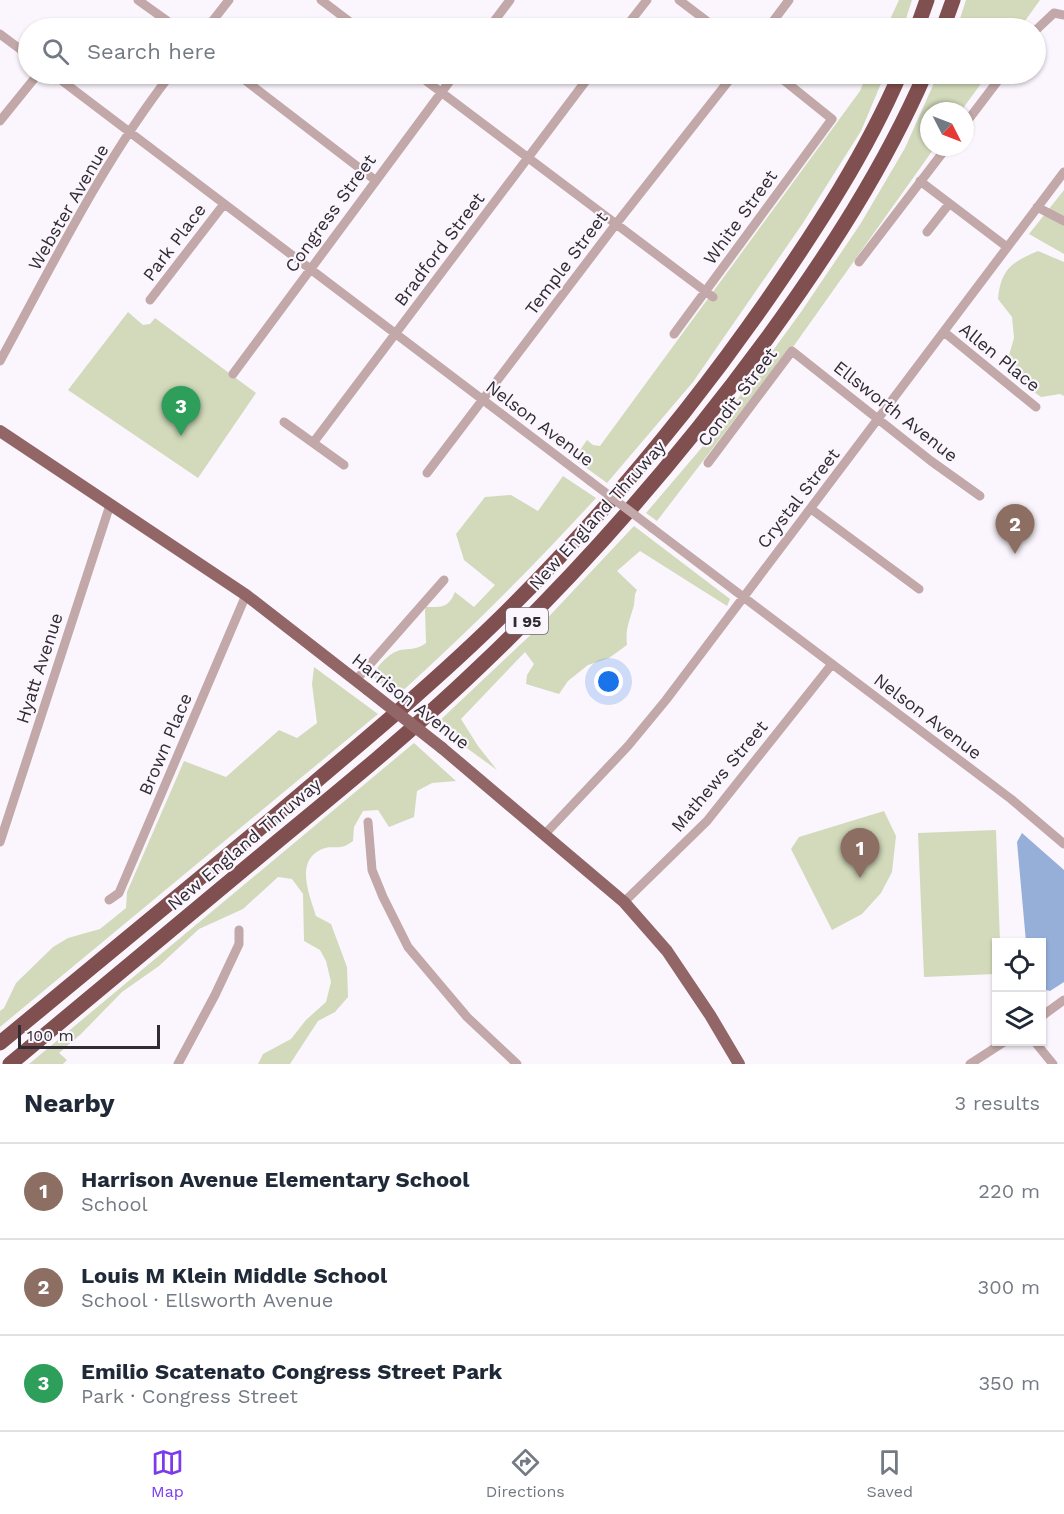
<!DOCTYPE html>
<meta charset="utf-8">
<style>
:root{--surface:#fff;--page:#f6f6f7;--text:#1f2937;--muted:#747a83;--line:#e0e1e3;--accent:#7c3aed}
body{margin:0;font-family:"Work Sans",sans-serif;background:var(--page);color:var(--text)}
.controls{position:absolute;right:18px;bottom:18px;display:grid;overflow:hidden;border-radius:0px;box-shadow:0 2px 4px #0004}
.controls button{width:54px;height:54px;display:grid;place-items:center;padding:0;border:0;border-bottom:2px solid var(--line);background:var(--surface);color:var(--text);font:30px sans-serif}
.compass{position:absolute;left:920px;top:102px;width:54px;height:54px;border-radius:50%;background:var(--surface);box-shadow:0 2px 4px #0004;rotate:132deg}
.scale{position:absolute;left:18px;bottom:15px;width:142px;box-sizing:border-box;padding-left:6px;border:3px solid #312c33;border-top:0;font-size:16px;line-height:21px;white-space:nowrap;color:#312c33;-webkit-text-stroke:4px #fbf6fd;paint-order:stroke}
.you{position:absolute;left:609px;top:682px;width:21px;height:21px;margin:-15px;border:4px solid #fff;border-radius:50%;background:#1a73e8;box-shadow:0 0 0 9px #1a73e833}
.badge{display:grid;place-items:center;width:39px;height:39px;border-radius:50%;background:var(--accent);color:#fff;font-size:20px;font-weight:700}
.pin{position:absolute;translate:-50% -50px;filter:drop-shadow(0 2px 3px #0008)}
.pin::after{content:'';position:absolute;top:32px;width:21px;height:18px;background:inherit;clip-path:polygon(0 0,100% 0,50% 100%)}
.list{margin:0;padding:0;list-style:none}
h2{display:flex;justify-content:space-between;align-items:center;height:78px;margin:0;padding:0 24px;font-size:26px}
h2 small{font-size:20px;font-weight:400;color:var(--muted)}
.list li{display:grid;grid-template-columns:39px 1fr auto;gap:18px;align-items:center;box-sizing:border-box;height:96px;padding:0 24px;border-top:2px solid var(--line)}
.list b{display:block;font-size:22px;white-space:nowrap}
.list p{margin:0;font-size:20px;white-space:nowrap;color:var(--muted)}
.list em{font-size:20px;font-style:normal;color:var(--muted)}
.icon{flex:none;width:33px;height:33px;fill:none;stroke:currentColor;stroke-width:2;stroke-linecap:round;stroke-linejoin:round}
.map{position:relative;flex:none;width:1064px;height:1064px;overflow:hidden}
.search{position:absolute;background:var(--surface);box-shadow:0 2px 4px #0004;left:18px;right:18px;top:18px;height:66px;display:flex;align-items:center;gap:15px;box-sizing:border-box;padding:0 21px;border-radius:33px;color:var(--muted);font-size:22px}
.sheet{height:366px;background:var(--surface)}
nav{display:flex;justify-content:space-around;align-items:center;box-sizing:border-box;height:84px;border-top:2px solid var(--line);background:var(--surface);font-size:16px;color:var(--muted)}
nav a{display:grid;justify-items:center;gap:3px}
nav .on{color:var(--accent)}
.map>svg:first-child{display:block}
.green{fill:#d2dabb}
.water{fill:#96afd9}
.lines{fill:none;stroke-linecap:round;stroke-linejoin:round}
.minor{stroke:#c2a8a8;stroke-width:9}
.major{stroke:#926666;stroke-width:12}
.highway{stroke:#804f4f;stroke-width:15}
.minor-bridge{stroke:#c2a8a8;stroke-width:9}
.major-bridge{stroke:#926666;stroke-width:12}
.labels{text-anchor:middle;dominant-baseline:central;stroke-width:4.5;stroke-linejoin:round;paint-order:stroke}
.shield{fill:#fbf6fd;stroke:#6e6970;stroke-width:1.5}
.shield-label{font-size:16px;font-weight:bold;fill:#312c33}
.street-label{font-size:18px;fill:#312c33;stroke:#fbf6fd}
</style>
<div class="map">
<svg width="1064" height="1064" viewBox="0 0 1064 1064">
<rect width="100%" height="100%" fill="#fbf6fd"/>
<path class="green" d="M899,0h13l-9,28h-17z
M966,0h74l-20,28h-63z
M867,74h18l-24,57 -58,92 -110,159 -86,101 -33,-24 13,-19 6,5 7,1 260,-355z
M938,74h50l-27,37h-32v36h6l-142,200 -5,3 -131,171 -11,-8 58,-68 97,-133 60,-89 44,-75z
M1064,190v64l-35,-20z
M1038,251l26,11v134l-4,-2 -19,3 -24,-17 -10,-18 7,-24 -2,-21 -14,-18c3,-30 14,-37 40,-48z
M128,312l15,13 7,-1 5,-6 101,75 -58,85 -130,-88z
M563,476l33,22c-63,69 -129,135 -199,198l-24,-19c1,-8 14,-21 22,-25 10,-5 19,0 31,-9l-1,-33 1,-3c17,0 22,1 29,-15l19,15 21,-22 -31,-25 -8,-26 29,-37 26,-2 27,16z
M634,526l96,73 -3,7 -87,-55 -23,20 20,19c-3,5 -2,9 -3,15 -4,15 -9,23 -7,40l-18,13 -21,7 -20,16 -9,13 -33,-10 1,-9 7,-11 -9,-12 -64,67 17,27 19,24 -62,-45 105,-99z
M314,667l64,47 -378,313v-16l4,-3 12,-25 37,-36 15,-9 32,-9 26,-21 1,-16 57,-131 42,16 53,-47 18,8 20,-15 -5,-39z
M414,743l42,38 -24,2 -15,8 -3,26 -25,10 -11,-17 -15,1 -9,16 -1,14c-14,11 -19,3 -31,8 -28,12 -12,47 -6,67l15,8 16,43 1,30 -13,15 -17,9 -28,43h-32l5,-10 28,-15 15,-19 20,-18 5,-20 -5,-21 -6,-11 -16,-9 -1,-47 -11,-15 -14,-2 -35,32 -44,20 -40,37 -37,26 -41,42 -22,19 8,7 -4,4h-34z
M884,811l12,25 -4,36 -11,21 -19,21 -30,16 -41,-81 8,-12z
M996,830l4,112h-4v32l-72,3 -6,-144z"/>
<path class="water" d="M1022,833l42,37v112l-14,9 -8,-2v-47h-16l-9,-100z"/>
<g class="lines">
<path class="minor" d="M138,0l39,28
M321,0l37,28
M679,0l37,28
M207,28l22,-28
M489,28l21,-28
M625,28l22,-28
M768,28l21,-28
M1036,30l18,-17 10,2
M0,34l28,21
M53,74l537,407
M237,74l138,106
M417,74l296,223
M0,121l38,-47
M965,124l38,-50
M920,181l87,66
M1037,207l27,14
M927,232l22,-28
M859,262l88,-115
M150,300l74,-96
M944,332l92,75
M674,334l158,-215 -56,-45
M0,361c53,-97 103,-200 171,-287
M233,374l222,-300
M284,422l60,43
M313,443l278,-369
M708,463l84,-112 139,110 49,35
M427,473l189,-249 118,-150
M811,509l108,80
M652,528l359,271 53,45
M356,680l88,-100
M368,822l4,48 11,27 25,50 59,70 50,47
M545,834l83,-88 38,-46 398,-528
M0,842l110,-337
M109,900l10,-7 127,-298
M624,902l83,-81 125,-157
M1042,1016l22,-16
M1035,1042l18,22
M178,1064l37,-69 24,-51v-14
M970,1064l34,-22"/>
<path class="major" d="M0,431l246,164 121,94
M442,748l182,154 43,49 43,64 29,49"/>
<path class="highway" d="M917,28l10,-28
M943,28l10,-28
M0,1043c90,-74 179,-148 269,-222 80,-68 161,-134 236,-208 97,-96 185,-202 263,-314 49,-71 98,-146 132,-225
M10,1064c89,-74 179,-149 268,-223 67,-55 134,-110 197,-170 108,-102 205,-214 293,-334 60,-83 116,-169 157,-263"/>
<path class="minor-bridge" d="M590,481l62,47"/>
<path class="major-bridge" d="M367,689l75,59"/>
</g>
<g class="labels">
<rect class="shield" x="506" y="608" width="42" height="26" rx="4.5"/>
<g class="shield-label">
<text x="527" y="621">I 95</text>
</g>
<g class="street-label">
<text transform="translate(68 207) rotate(-60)">Webster Avenue</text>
<text transform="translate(330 213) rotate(-54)">Congress Street</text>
<text transform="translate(740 217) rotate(-54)">White Street</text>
<text transform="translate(174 242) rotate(-53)">Park Place</text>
<text transform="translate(439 249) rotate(-53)">Bradford Street</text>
<text transform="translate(566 263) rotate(-53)">Temple Street</text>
<text transform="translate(1000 357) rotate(39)">Allen Place</text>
<text transform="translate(737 397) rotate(-53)">Condit Street</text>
<text transform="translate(896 411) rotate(38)">Ellsworth Avenue</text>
<text transform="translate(540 423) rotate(37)">Nelson Avenue</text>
<text transform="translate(798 498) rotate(-52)">Crystal Street</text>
<text transform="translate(597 515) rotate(-48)">New England Thruway</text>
<text transform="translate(39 668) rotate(-72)">Hyatt Avenue</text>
<text transform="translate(411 701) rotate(38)">Harrison Avenue</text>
<text transform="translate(928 716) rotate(37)">Nelson Avenue</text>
<text transform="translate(165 744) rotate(-67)">Brown Place</text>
<text transform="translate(719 776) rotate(-50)">Mathews Street</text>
<text transform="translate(244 844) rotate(-40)">New England Thruway</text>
</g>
</g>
</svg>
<div class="controls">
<button><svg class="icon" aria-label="locate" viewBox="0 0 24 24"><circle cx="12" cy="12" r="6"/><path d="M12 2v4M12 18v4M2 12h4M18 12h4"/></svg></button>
<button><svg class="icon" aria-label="layers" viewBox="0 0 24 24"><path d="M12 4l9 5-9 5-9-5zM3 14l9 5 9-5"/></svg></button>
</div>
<svg class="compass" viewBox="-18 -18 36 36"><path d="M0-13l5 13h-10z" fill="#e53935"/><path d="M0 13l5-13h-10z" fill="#747a83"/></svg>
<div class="scale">100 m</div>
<div class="you"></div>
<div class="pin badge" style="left:860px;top:878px;background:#8d6e63">1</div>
<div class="pin badge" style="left:1015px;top:554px;background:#8d6e63">2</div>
<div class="pin badge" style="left:181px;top:436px;background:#2e9e5b">3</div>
<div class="search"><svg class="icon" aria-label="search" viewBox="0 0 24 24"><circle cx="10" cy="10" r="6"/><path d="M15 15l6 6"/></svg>Search here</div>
</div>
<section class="sheet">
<h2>Nearby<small>3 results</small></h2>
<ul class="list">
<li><span class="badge" style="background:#8d6e63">1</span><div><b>Harrison Avenue Elementary School</b><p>School</p></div><em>220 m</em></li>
<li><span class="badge" style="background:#8d6e63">2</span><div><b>Louis M Klein Middle School</b><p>School · Ellsworth Avenue</p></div><em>300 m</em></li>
<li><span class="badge" style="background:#2e9e5b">3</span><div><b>Emilio Scatenato Congress Street Park</b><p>Park · Congress Street</p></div><em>350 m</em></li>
</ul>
</section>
<nav>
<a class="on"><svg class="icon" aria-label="map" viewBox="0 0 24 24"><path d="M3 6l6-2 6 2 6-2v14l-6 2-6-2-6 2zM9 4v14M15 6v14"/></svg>Map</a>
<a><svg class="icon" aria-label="directions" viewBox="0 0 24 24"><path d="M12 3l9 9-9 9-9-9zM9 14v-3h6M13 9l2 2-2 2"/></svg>Directions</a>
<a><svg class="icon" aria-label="saved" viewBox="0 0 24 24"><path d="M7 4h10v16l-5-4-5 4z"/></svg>Saved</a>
</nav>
